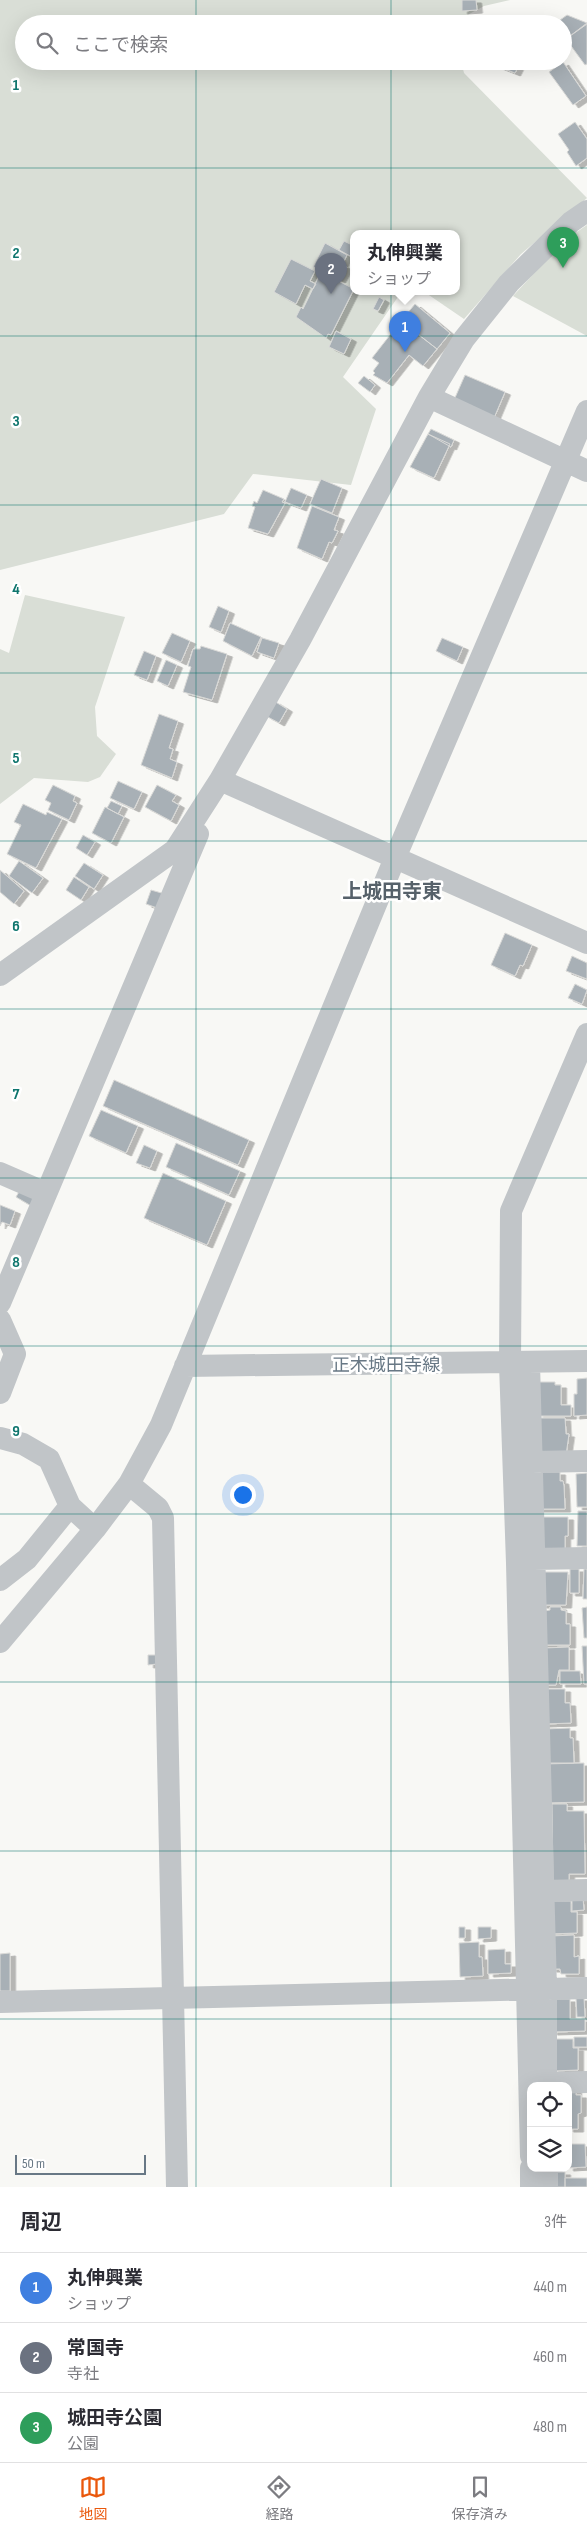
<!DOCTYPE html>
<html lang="ja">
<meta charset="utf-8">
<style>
:root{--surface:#fff;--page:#f2f2f3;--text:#2b2b33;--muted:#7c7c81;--line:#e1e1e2;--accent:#ea580c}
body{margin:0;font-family:"Sofia Sans Condensed","Noto Sans JP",sans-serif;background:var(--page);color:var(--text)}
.controls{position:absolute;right:15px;bottom:15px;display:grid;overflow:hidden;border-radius:10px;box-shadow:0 5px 20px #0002}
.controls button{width:45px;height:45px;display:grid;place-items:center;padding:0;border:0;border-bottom:1px solid var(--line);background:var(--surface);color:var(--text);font:25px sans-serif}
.scale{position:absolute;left:15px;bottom:12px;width:131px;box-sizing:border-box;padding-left:5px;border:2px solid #687885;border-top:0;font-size:14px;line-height:18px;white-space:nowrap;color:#687885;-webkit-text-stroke:4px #fff;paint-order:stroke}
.you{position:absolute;left:242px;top:1494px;width:18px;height:18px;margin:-12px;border:4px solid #fff;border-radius:50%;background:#1a73e8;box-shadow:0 0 0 8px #1a73e833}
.badge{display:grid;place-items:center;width:32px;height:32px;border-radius:50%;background:var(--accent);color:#fff;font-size:16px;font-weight:700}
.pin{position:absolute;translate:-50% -41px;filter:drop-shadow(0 1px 2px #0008)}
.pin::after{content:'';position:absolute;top:26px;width:18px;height:15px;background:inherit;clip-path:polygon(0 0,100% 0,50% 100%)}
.popup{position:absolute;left:350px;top:230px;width:110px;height:65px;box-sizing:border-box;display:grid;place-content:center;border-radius:10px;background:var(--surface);filter:drop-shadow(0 1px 4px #0005);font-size:16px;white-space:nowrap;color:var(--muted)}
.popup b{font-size:19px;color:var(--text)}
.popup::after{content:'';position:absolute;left:50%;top:100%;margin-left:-10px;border:10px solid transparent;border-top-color:var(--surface)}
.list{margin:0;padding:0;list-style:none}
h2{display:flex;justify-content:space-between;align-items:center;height:65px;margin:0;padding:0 20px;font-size:21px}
h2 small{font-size:16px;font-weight:400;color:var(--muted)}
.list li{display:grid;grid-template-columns:32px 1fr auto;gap:15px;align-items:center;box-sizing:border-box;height:70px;padding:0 20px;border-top:1px solid var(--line)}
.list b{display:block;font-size:19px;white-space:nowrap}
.list p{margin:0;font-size:16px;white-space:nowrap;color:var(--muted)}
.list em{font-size:16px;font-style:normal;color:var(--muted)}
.icon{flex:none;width:28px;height:28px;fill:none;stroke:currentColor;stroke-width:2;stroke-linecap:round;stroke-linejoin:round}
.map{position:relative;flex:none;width:587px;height:2187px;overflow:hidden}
.search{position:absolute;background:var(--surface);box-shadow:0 5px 20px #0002;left:15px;right:15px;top:15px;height:55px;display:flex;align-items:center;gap:12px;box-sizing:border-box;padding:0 18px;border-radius:28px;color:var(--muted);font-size:19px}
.sheet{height:275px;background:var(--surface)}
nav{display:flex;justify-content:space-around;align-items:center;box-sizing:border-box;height:70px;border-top:1px solid var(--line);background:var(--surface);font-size:14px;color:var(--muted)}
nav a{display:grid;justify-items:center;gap:2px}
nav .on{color:var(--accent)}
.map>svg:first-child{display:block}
.green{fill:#d9ded6}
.building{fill:#a8b0b6;stroke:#d9d9d7;filter:url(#shadow)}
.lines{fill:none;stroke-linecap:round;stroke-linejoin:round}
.minor{stroke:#c1c5c8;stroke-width:22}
.grid{fill:none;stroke:#0f766e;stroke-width:1;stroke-opacity:0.55}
.labels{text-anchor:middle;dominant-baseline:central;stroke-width:5;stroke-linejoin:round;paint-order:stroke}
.street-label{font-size:18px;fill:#687885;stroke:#fff}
.quarter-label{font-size:20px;font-weight:bold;fill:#56616a;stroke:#fff}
.grid-label{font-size:16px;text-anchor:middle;font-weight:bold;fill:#0f766e;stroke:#fff;stroke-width:5;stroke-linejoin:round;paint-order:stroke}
</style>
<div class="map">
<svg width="587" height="2187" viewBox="0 0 587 2187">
<defs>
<filter id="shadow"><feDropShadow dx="5.5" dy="3" stdDeviation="0" flood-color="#0004"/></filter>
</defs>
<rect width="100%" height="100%" fill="#f8f8f5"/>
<path class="green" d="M0,0h510l-26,6 -24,13v5h-436v37h437l3,12 123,125 -66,56 -57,65 -41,-28h33v-58h-102v58h48l-59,86 33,32 -25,76 -98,-11 -29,40 -224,56z
M587,225v111l-74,-40 52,-56z
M25,595l100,22 -30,90 2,29 19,18 -16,23 -12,5 -54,-4 -34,26v-155l9,4z"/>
<path class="building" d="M462,0h14l1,10 -15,1z
M567,15l20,8 -21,16 -3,-4v-11l-7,-1z
M587,24v40l-2,1 -19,-26z
M499,61h22l-6,12 -18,-7z
M563,62l23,34 -13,9 -24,-33z
M575,122l12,17v19l-11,8 -9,-14 2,-2 -11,-16z
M344,241l10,5v12l-15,-8z
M325,243l22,12 -5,10 5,2 -7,13 -27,-13z
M291,259l24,12 -5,10 6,3 -3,5 -8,-4 -9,19 -22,-12z
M321,272l33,17 -23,46 -3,-1 -2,4 -30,-21 5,-10 2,2z
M379,297l5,3 -6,11 -5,-2z
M415,304l35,29 -13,16 -36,-28z
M401,321l36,28 -14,17 -14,-11 -22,28 -14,-8 2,-2 -2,-2 6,-8 -7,-5z
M336,331l15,8 -7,15 -15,-7z
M465,375l40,17 -11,26 -40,-18z
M364,376l11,9 -5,7 -12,-9z
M431,429l23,11 -3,7 -23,-13z
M428,434l22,10 -16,34 -24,-11z
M321,479l21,9 -10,25 -22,-9z
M291,488l16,7 -6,13 -16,-6z
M263,490l21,9 -2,3 3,1 -17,31 -20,-6 7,-21 -3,-1 2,-5 3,2z
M312,506l27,11 -5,13 4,1 -6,12 -3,-1 -7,17 -25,-11z
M218,606l11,5 -8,21 -12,-5z
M230,623l31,14 -9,19 -29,-15z
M172,633l18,8 -9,21 -19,-9z
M262,638l17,5 -5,15 -17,-6z
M442,638l21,9 -6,14 -21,-10z
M201,646l26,8 -15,46 -29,-8 8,-25 -3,-1 5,-17h7z
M144,651l12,5 -9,24 -13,-5z
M166,660l11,5 -9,21 -11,-5z
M274,701l13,8 -8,14 -13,-7z
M159,714l19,7 -9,27 4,1 -3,10 7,3 -5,16 -31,-13z
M118,781l24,11 -8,17 -24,-11z
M53,785l22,11 -2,5 4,2 -8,17 -21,-10 3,-7 -6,-3z
M157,785l19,10 -4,6 7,4 -8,16 -26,-14z
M111,801l11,5 -4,8 -11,-6z
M23,804l23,11 1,-3 15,7 -26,49 -29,-14 14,-29 -7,-3z
M105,807l19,10 -13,26 -19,-10z
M83,835l12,7 -8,13 -11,-7z
M19,861l24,17 -11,15 -23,-17z
M84,863l19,12 -9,14 -19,-13z
M0,870l24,21 -10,13 -14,-12z
M74,877l15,10 -8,13 -15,-10z
M151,890l14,4 -5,15 -14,-5z
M505,933l27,12 -9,21 -3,-1 -5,11 -24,-11z
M572,956l15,7v16l-21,-8z
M575,984l12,6 -5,14 -14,-6z
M114,1080l135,60 -11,25 -135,-59z
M101,1110l37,16 -12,27 -37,-17z
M176,1143l64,28 -11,24 -63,-28z
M144,1145l13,6 -7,17 -14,-5z
M163,1173l63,28 -19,44 -63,-27z
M20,1190l17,10 -4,7 -17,-10z
M0,1205l15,6 -5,14 -8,-3 -2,4z
M587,1378v37l-13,1v-22h3v-15z
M537,1382h18v3h6v20h10v11h-33z
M540,1418h25l1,16h3l-3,21h-25z
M541,1472h19v9h3l1,5 1,23h-27z
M587,1473v34h-10l-1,-33z
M578,1511h9v35h-10z
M543,1517h25v19h-3v13h-23z
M570,1569h9v24h-9z
M584,1569h3v30h-4z
M543,1572h25l-2,33h-25z
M550,1607h11v3l5,1v13h4v21h-29l3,-34 6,-1z
M587,1607v31h-3l-2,-30z
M582,1646h5v38h-3z
M569,1647v23h-10l-3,15h-14l2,-37z
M148,1655h9v9l-9,1z
M560,1671h20l1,13h-21z
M544,1689h21v14h5l1,20 -28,1z
M570,1728v10h3l1,25h-29l-1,-34z
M584,1763v39l-39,1 -1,-39z
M552,1804h15v7h17l1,63h-16v7l-16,1z
M583,1898l1,12 -12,1v-12z
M548,1901h23v11h6v21l-28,1z
M459,1927h6v11h-6z
M478,1927h13v11l-13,1z
M574,1935v22l5,-1v18h-18l-1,-5h-9v-33z
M479,1942v15h3l1,19 -23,1 -1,-34z
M505,1949v15h6v9l-23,1v-24z
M10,1953v38h-10v-37z
M576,1998h8l1,19h-8z
M551,1999h19v20h15v12l-33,1z
M574,2037h13v10h-13z
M552,2039h21v9h5v22l-25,1z
M568,2089h8v6h5v18l-3,1v15h-10z
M568,2144h17l1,23 -18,1z
M552,2172h13v15h-12z
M565,2178h22v9h-22z"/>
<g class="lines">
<path class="minor" d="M429,397l158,74
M220,780l367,163
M0,975l175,-125 45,-70 80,-140 129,-243 35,-58 45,-56 62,-61 16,-11
M0,1173l46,20
M0,1303l198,-469
M0,1320l15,34 -15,39
M529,1363l17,626v97
M185,1366l402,-5
M0,1438l23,6 26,15 21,47 25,23
M532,1462l55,-1
M129,1484l29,24 5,10 14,669
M534,1559l53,-1
M0,1580l27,-21 43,-53
M0,1642l95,-113 34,-45 32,-59 234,-567 192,-447
M543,1891l44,-1
M0,2002l587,-14
M546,2083l41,-1
M531,2156l-14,-593 -7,-199 1,-153 76,-177
M531,2168v19
M547,2168v19"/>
</g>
<path class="grid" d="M196,0v24M391,0v24M196,61v2126M391,61v2126M0,168h587M0,336h587M0,505h587M0,673h587M0,841h587M0,1009h587M0,1178h587M0,1346h587M0,1514h587M0,1682h587M0,1851h587M0,2019h587"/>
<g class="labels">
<g class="street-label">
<text x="386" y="1365">正木城田寺線</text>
</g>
<g class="quarter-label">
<text x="392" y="892">上城田寺東</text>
</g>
</g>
<g class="grid-label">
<text x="16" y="90">1</text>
<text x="16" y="258">2</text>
<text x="16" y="426">3</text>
<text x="16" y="594">4</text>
<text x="16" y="763">5</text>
<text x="16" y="931">6</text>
<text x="16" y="1099">7</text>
<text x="16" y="1267">8</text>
<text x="16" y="1436">9</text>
</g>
</svg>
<div class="controls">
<button><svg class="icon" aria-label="locate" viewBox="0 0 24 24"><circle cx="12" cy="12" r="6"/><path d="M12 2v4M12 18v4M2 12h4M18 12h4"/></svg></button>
<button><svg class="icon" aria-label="layers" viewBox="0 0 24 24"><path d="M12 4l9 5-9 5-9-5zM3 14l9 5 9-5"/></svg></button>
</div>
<div class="scale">50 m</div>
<div class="you"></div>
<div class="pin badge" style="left:405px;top:352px;background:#3f7fe0">1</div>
<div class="popup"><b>丸伸興業</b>ショップ</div>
<div class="pin badge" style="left:331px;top:294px;background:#6b7280">2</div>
<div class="pin badge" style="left:563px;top:268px;background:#2e9e5b">3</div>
<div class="search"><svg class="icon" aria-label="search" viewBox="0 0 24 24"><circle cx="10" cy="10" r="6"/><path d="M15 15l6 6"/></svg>ここで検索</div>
</div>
<section class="sheet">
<h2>周辺<small>3件</small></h2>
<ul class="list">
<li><span class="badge" style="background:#3f7fe0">1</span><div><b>丸伸興業</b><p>ショップ</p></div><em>440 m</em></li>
<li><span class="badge" style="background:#6b7280">2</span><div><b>常国寺</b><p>寺社</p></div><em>460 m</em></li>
<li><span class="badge" style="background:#2e9e5b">3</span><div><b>城田寺公園</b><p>公園</p></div><em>480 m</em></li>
</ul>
</section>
<nav>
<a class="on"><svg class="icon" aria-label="map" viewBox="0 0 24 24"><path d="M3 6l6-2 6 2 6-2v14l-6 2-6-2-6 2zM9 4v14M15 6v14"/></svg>地図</a>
<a><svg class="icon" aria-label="directions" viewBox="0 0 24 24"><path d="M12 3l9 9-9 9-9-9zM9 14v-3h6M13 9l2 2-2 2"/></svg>経路</a>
<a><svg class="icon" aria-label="saved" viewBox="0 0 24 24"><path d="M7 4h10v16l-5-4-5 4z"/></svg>保存済み</a>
</nav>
